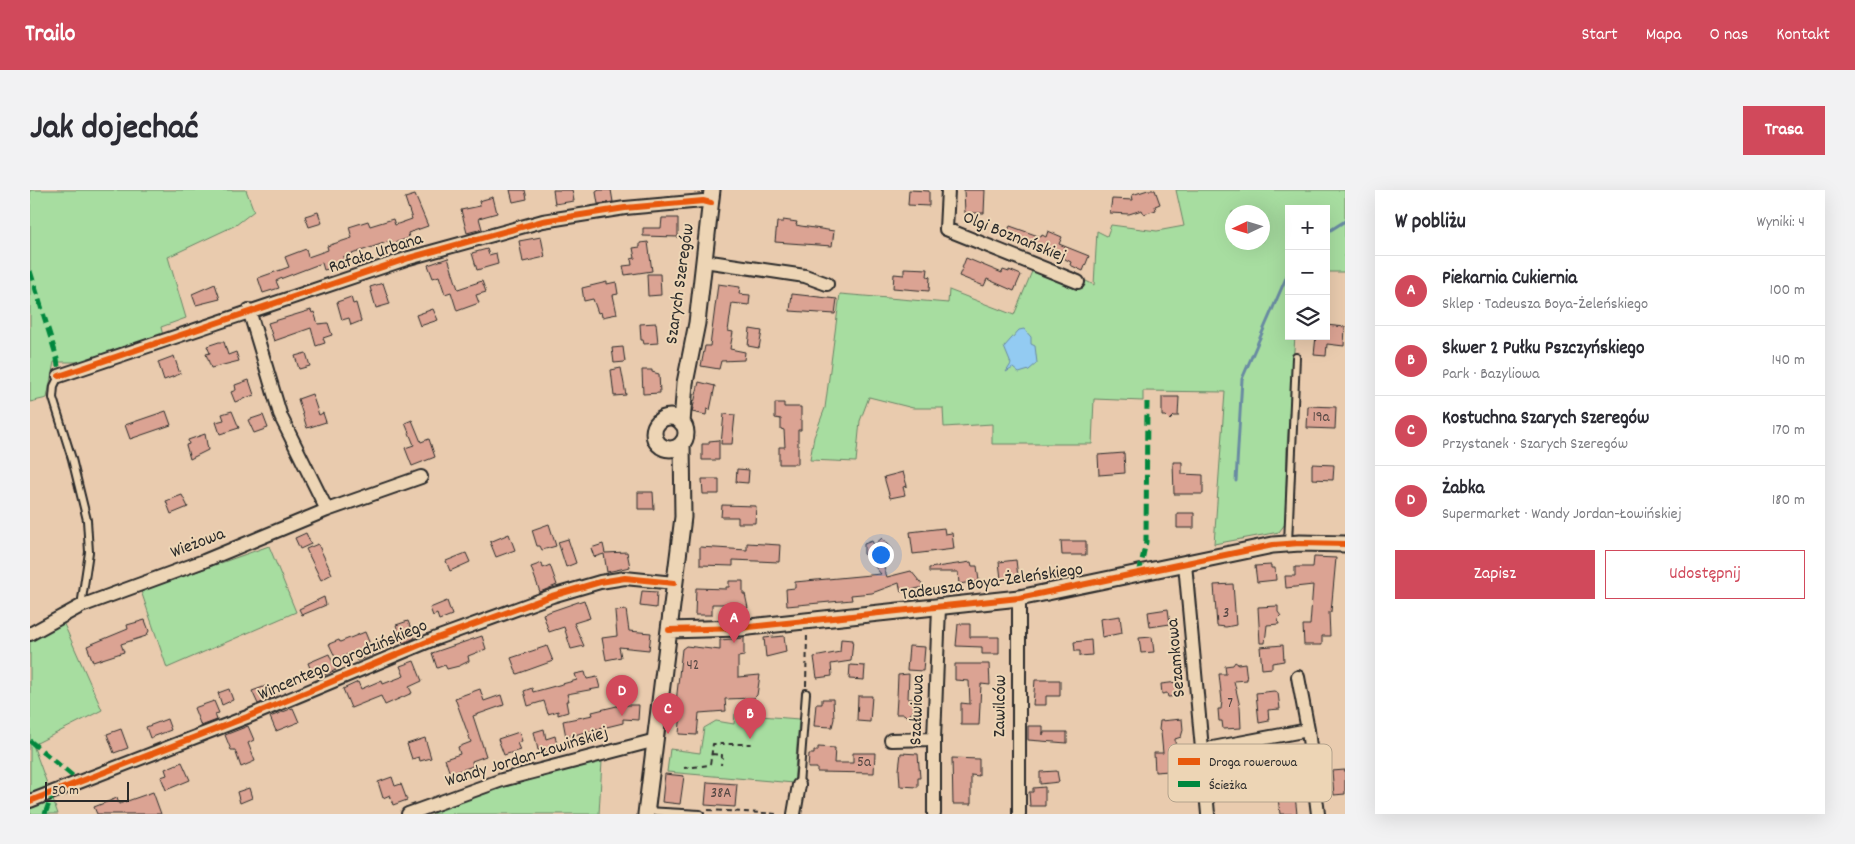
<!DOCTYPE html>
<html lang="pl">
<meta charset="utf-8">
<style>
:root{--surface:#fff;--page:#f2f2f3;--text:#2b2b33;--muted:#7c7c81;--line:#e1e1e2;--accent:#d1495b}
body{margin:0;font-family:Dekko,sans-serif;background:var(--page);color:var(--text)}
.controls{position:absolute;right:15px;top:15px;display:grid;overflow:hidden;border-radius:0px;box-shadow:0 5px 20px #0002}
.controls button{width:45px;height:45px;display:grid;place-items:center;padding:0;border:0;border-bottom:1px solid var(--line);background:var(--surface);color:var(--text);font:25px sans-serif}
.compass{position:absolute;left:1195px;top:15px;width:45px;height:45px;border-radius:50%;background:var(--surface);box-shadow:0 5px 20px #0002;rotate:266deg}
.scale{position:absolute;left:15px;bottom:12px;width:84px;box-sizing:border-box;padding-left:5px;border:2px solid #2b2b2b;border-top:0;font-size:14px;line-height:18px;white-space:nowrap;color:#2b2b2b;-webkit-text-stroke:4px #edd5b5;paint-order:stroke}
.you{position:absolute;left:850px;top:364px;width:18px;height:18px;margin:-12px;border:4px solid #fff;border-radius:50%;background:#1a73e8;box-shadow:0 0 0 8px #1a73e833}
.badge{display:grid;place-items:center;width:32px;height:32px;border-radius:50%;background:var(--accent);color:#fff;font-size:16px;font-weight:700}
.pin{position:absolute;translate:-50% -41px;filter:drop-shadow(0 1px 2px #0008)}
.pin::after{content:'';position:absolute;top:26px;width:18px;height:15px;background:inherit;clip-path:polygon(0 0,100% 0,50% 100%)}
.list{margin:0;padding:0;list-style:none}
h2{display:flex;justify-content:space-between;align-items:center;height:65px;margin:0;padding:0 20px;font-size:21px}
h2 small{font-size:16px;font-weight:400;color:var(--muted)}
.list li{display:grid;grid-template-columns:32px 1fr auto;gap:15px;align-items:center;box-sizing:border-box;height:70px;padding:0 20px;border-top:1px solid var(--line)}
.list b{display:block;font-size:19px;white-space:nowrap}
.list p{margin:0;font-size:16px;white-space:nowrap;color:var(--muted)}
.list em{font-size:16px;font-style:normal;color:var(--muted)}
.actions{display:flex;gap:10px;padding:15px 20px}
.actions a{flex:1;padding:11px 0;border:1px solid var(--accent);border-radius:0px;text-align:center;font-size:18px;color:var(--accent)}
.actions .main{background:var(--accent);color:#fff}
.icon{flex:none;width:28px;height:28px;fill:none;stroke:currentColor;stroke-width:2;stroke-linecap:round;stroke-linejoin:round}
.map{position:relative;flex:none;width:1315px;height:624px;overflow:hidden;border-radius:0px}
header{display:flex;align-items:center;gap:30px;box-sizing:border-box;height:70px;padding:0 25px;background:var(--accent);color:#fff}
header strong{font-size:24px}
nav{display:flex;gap:28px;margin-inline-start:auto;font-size:18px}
.intro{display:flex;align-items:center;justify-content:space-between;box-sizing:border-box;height:120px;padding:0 30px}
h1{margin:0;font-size:35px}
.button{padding:12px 22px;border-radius:0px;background:var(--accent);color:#fff;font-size:18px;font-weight:700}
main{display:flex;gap:30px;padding:0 30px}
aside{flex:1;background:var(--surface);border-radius:0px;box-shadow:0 5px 20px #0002}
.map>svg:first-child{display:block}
.green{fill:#a7dda0;stroke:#698466;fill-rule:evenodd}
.water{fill:#93cbf2;stroke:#698ba2}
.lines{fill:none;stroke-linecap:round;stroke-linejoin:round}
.stream{stroke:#698ba2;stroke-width:3}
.building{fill:#dba393;stroke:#2b2b2b}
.service-casing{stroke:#2b2b2b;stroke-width:10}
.minor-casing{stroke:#2b2b2b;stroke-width:16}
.tertiary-casing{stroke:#2b2b2b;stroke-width:19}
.path{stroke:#2b2b2b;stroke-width:2;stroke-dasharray:5 4;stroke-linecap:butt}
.service{stroke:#edd5b5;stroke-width:6}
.minor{stroke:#edd5b5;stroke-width:12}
.tertiary{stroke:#edd5b5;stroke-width:15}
.quiet{stroke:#00873e;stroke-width:5;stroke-dasharray:10 5;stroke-linecap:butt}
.cycleway-casing{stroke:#edd5b5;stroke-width:9}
.cycleway{stroke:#e8590c;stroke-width:6}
.labels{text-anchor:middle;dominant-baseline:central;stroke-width:4;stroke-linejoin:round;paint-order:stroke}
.number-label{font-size:15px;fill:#574945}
.street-label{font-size:18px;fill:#2b2b2b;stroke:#edd5b5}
.key{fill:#edd5b5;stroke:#b3a28c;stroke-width:1}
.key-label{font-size:14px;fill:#2b2b2b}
</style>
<header>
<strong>Trailo</strong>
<nav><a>Start</a><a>Mapa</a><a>O nas</a><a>Kontakt</a></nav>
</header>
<div class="intro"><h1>Jak dojechać</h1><a class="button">Trasa</a></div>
<main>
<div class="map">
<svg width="1315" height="624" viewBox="0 0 1315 624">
<rect width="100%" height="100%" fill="#e9cbae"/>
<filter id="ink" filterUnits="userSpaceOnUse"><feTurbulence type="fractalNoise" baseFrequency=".02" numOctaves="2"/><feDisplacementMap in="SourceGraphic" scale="10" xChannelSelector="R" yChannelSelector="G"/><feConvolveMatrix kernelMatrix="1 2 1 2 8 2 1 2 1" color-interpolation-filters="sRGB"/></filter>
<g filter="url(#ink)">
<path class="green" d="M0,0h216l8,21 -18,14 -68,32 18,61 -25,9 2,9 -68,26h-41l-7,36 -17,4z
M1146,0h169v82h-19v-63h-37v127h6l-8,110 -2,78 -6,8 -65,12 11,-152 -82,-1v10l-49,-2 -2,45h-100v-20l-48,3 -1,-19h-30l-44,-11 -9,24 -4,41 -46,-2 4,-23 11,-29 15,-114 108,9 1,-13 65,25 19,-46 45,20 4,-10 12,6 3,-54 10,5 4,-11 46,6 27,-5zM1202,22h30v30h-30z
M239,356l27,66 -129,56 -26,-77z
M33,432l39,88 -69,35 25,69h-28v-174z
M705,524l64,5 -5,64 -127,-11 3,-23 30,4 4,-25 12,-7 18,3z
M572,571l-3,53h-172l76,-28z"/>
<path class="water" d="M994,139l7,8v7l4,2 2,17 -8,7 -10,3 -6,-5 -7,4 5,-8 -7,-17 15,-17z"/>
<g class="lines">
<path class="stream" d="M1296,43l19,-12
M1206,291l6,-102 47,-108"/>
</g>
<path class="building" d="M480,0h15l2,9 -14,3z
M523,0h19l2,11 -19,3z
M569,0h12l2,12 -15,2 -2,-12z
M879,0l20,1v15l-21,-1z
M934,0h21l-1,23h-19z
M1118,0h7l5,14 -5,2 1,4 -12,4 -2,-4 -13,4 -19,-1 2,-14 21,1 -1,-5z
M385,5l13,31 -20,7 1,5 -18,6 -1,-3 -47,16 2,5 -10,5 -11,3 -2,-7 -42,16 -4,2 3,7 -16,5 -5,-15 31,-11 -4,-10 21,-8 2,8 20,-7 -1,-4 25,-8 -3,-11 19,-6 2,5 23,-7 2,6 17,-6 -7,-21z
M463,7l4,16 -18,5 3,11 -15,4 -6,-23 19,-4 -1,-5z
M288,22l4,11 -13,4 -4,-11z
M632,28h16v19l-35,-1v-8h18z
M753,30l14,2 -1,3 5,1 33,5 -2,15 -57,-4 2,-20h6z
M980,36l31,11 1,-2 4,2 2,-6 14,6 -3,7 30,12 -6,15 -13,-6 1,-3 -16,-8 -50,-17z
M511,47l4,20 -22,5 -4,-21z
M618,52l4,29 -27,4 -2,-9 9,-1 -1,-6 4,-1 -2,-10 7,-1v-4z
M457,59l2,6 7,-2 2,11 -21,6 -5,-17z
M418,68l10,31 24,-8 4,11 -10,3 3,8 -22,8 -6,-19 -6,2 -6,-18 -6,2 -5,-13z
M936,68l36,15 1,-3 6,2v-2l12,5 -7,16 -27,-12 -3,7 -25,-10z
M874,78l24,1 -1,7 3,1 -1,14 -36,-3 1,-14 10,1z
M617,84h13l1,21 -13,1z
M577,92v2l9,-2 2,12 -5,1 4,19 -15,3 -1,-5 -3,1 -5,-14 -9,2 -2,-13z
M353,93l7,21 -14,4 -6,-21z
M185,94l5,15 -24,6 -4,-11z
M688,94l22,3 -1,7 11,1 -1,10 -17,-2 -4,28 5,1 -3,17 15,3 -1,8 -23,1 -2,8 -18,-3 4,-20h5z
M762,104l45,5 -2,15 -45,-3z
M321,107l2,7 3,-1 5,18 -10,4 -2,-7 -7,2 -5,-18z
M403,119l5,11 -18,6 -4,-11z
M281,120l1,3 2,-1 4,12 10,-1 4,12 -9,3 2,5 -9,3 -5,-18 -37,13 -6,-18z
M626,133l2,20 -14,1 -1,-4h-2l-1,-16z
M1296,135l19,2 -1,19 -17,-2 -1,12 -12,-1 2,-19h10z
M720,139l12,2 -3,17 -11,-2z
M189,152h5l4,13 8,-3 3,9 -28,7 -5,-14 4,-1 -3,-7z
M593,157l2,15 -11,1 -2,-15z
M276,163l4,13 -11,3 -4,-13z
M144,166l6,18 -16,6 -6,-18z
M591,178l5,27 -12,1 -3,-26z
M612,180h10v2l7,2 1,19 -17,1z
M219,190l5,15 -19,7 -4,-10 5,-2 -1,-5z
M669,192l16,4 -5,24 -3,-1 -1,6 -14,-3z
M282,204l7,21 4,-2 3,9 -19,6 -9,-29z
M1132,207h17l-1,19h-4l-4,4 -4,-4h-4z
M745,213h9v4h17v23h-3v34h-19v-17h6l-1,-17 -3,-1v-10l-6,-1z
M1278,216l28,1 -1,22 -28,-1z
M136,221l5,14 -41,14 -5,-14z
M202,221l7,17 -19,6 -4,-12 8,-2 -2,-6z
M694,224l11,1 -3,29h-11z
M233,225l5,13 -14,5 -6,-13z
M382,230l9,22 8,-3 6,18 -23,9 -7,-18 9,-3 -9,-22z
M175,244l3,16 -18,9 -4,-14 3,-1 -1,-4z
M689,250v20h-17v-16h7v-3z
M1094,263l1,20 -26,2 -1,-20z
M1143,272h9v12l21,1v19h-29z
M1282,274l22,1 -1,15 -21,-1z
M707,279l12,1 -1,13 -12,-1z
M873,282l4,14 -4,1 2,8 -15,3 -6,-21z
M672,289h17v15h-16z
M608,302h15l1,17h-16z
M152,305l6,12 -17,7 -5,-13z
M692,315l34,1 -1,17h-17v-6h-17z
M1147,323h17v15h-17z
M519,334l7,22 -14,4 -2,-4h-3l-5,-16z
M914,338l1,6 7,-1 2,16 -41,5 -3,-22z
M276,343l5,11 -11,5 -5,-11z
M479,344l6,16 -19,7 -6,-15z
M852,348l10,12 -10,11 5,16 24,-6 13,16 -23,5 -2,-9 -27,10 -21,2 1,5 -65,6 -1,-17 9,-1v-6l86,-8 -17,-20v-10l8,-3 2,4z
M538,349l8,24 -10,4 -8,-25z
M1031,351h25v14h-24z
M717,353l33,2 -1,17 -46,-2v6l-33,-1v-18l47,3z
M288,354l14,30 -11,6 -15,-31z
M573,354l2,9 22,-1 3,15 -23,5 -3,-18 -10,3 -3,-9z
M436,363l4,9 -20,9 -4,-10z
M1284,367l22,1 -5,54h-2l1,24h-8v9h-18l-1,-20h7l3,-40 -27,3 -1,-12h10v-9h18z
M986,370l2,17 -17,2 -2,-17z
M941,372l1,4h5l2,15 -20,3 -1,-12h-29v-4z
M512,373l1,5 7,-3 7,20 -17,7 -9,-25z
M1241,375v3h4l1,12 -19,2 -2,-16z
M699,391h14v13h2l3,14h-12v-4h-24v11h-17l1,-27 30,1v-2h3z
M1203,394l3,41 -10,2 -9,-1 -3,-41z
M612,401l15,1 -1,16 -16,-2z
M294,407l2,8 -24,10 -3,-6z
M554,410l6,18 -16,5 10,23 -13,3 -7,-22 -15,5 -6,-18z
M417,411l5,14 -13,5 -2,-6 -4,2 -3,-8z
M1248,416v6l3,4 -3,3 1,5 -12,1 -2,18h-5l-2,-36z
M1138,419l2,15 -20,3 -2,-15z
M596,420l3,21 22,2 -2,17 -30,-3 2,10 -15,3 -4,-22 15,-2 -2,-25z
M1090,426l2,17 -20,4 -2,-18z
M115,430l4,11 -3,5 -25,8 3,8 -31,10 -6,-16 41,-17 -1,-4z
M378,431l7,17 -12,5 -7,-18z
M928,434h12v13h29v17h-17v-7l-26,-1z
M335,442l9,22 -17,7 -3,-9 -18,7 -7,-15 10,-4 1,2z
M452,446l4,13 -18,7 1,5 -10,5 -12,3 -2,-4 -8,3 -5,-15z
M754,446l2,16 -20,5 -2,-19z
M1122,447l2,15 -13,1 -2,-15z
M714,448v18l-6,1v20l22,-2 -3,20 -3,3 -29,1 1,12 -27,2 -2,22 -18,-1 2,-23h-6l7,-62 4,-3 34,4v-10z
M811,449l12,1 -2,21 -20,3 1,12 -15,2 -3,-21 26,-5z
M1061,450l1,15 -12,1v-5h-5l-1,-9z
M1253,455l1,16 -12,2v5l-10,1 -2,-22z
M517,456l6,15 -36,13 -6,-16z
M879,456l16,1 -2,24 -16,-1z
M299,464l7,16 -17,7 -2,-6 -5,2 -4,-10z
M384,471l8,20 -13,6 3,6 -27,12 -4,-9 -30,12 -8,-19 15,-7 3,7 21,-9 1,4 21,-8 -4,-10z
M1205,472l3,2 7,-1 2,17 -13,1 6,26 1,21 -18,1 -1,-8h-3l-1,-12h3l1,-8 -3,-27h7l-1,-8 8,-1z
M925,474h34l1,21 -9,-1 -2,41h-18v-22l9,1 -1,-23 -14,-1z
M820,475l15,1 -1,14 -15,-1z
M555,482l2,7 10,-2 3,11 -33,6 2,7h-3l2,11 -10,3v-4l-10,3 -4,-13 -16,5 -4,-15 8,-3 1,4 44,-12 -2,-6z
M879,484l-1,25h5v7l3,3 -9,8 -3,-3h-8l1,-16 1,-23z
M1005,490h25v16h-14v9h-13z
M1148,492l2,14 -12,1 -1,-4 -5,1 -1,-10z
M236,496l5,12 -13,6 -6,-13z
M199,499l4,11 -11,5 -4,-12z
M450,499l4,12 17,-6 3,10 -31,11 13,40 -14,5 1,5 -23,8 -5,-15 15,-5 -2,-7 13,-5 -16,-44z
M1244,501l4,2 2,16 -12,1 1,11 -10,2 -3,-30z
M828,506h14l-2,26 -13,-1z
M792,509h11l1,20 -2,8 -18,-1 2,-22h6z
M184,511l5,12 -4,1 2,6 -16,6 -7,-18z
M591,515h18l-1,15 -15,-1v4l-57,14 -3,-16 30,-6 -1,-3z
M263,518l6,14 -23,9 -6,-14z
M137,529l4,11 -21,8 -4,-11z
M1152,529l1,11 -2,7 -6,2 1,16 10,-1 1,11 -17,1v5l-15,1 -1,-19h9l-2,-21 -2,-2 1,-9z
M218,536l6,14 -6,3 7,18 -14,6 -6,-17h-4l-6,-15z
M998,536h15v9v-3h24v11l-39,-3z
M91,539l7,19 -14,5 -7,-19z
M514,539l2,10 9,-3 3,13 -15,4 -1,-4 -4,1 -4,-18z
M489,542l3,9 -5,2 3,7 -16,5 -6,-16z
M395,548l6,20 -11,3 -1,-4 -7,2 -5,-15z
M788,557l17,1 -1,15h19v-10h22l-1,20 -57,-1v-4h-9l1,-14h5v-3h4z
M1260,560l7,64h-17l-8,-63z
M871,563l17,1 2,24h-2v9l-18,-1 -1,-16z
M922,568l27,1v17l-8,-1v29h-18z
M152,572l8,18 -24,10 -5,-13 6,-2 -2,-6z
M1315,580v24l-11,1 -2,-24z
M1027,581l2,11 -19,2v-12z
M635,584l19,2 -4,28 -18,-2z
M362,587l3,9 6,-2 6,16 -14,5 -3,-10 -7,3 -5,-16z
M677,592l30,2 -2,23 -30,-2z
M1015,597v19h-15l-1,-14h4v-4z
M219,598l3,10 -12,5 -3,-11z
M123,602l8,22h-64l-3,-7 23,-9 2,6z"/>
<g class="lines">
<defs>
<path id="service" d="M29,186l-5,10 -1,12 19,61 15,61 2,32 -8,54
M1258,353l8,-186
M769,595l7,-92
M617,621l53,3"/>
<path id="minor" d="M918,0l-2,39 132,53
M674,71l101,15 22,8
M219,120l32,107 46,93
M29,186l350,-118 134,-37 82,-13 78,-7 8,2
M1155,374l23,250
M989,408v216
M0,444l51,-28 123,-45 123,-51 94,-33
M1268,487l10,53 10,84
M861,550l43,-1
M1172,560l106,-20
M0,611l217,-84 187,-78 118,-43 48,-14 25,-4 49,5
M378,624l94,-34 154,-40
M764,624l5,-29
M904,624v-75l5,-132"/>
<path id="tertiary" d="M624 243a16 16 0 1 1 32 0a16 16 0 1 1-32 0Z
M652,233l3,-40 12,-60 15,-133
M639,440l71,-2 279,-30 254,-53 27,-2 45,1
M616,624l37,-297 -1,-74"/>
</defs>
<use href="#service" class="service-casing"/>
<use href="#minor" class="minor-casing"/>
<use href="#tertiary" class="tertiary-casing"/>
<path class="path" d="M776,496l1,-53
M682,564l10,1 -1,10
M654,578l26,-3 3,-21h42
M678,620l70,4"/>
<use href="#service" class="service"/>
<use href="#minor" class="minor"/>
<use href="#tertiary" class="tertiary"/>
<path class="quiet" d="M0,81l27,87 2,18
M1109,384l7,-32 1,-140
M0,551l50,41
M15,624l8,-22"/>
<defs>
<path id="cycleway" d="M29,186l350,-118 134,-37 82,-13 78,-7 8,2
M639,440l71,-2 279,-30 254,-53 27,-2 45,1
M0,611l217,-84 187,-78 118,-43 48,-14 25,-4 49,5"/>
</defs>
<use href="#cycleway" class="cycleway-casing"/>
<use href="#cycleway" class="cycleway"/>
</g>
</g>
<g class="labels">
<g class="number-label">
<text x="1291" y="228">19a</text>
<text x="1196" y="424">3</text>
<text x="663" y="476">42</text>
<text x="1200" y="514">7</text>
<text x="834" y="573">5a</text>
<text x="691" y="604">38A</text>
</g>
<g class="street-label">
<text transform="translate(984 48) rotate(22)">Olgi Boznańskiej</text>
<text transform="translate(346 64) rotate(-18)">Rafała Urbana</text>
<text transform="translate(651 94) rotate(-82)">Szarych Szeregów</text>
<text transform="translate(168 354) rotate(-21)">Wieżowa</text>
<text transform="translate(962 393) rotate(-8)">Tadeusza Boya-Żeleńskiego</text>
<text transform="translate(1147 468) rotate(-95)">Sezamkowa</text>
<text transform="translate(313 471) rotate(-23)">Wincentego Ogrodzińskiego</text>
<text transform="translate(971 516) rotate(-89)">Zawilców</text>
<text transform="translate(888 520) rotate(-88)">Szałwiowa</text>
<text transform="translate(497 568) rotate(-17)">Wandy Jordan-Łowińskiej</text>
</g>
</g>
<rect x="1138" y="554" width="164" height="58" rx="8" class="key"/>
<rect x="1148" y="568" width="22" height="7" fill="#e8590c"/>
<rect x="1148" y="591" width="22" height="6" fill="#00873e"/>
<g class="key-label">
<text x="1179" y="576">Droga rowerowa</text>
<text x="1179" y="599">Ścieżka</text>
</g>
</svg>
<div class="controls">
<button>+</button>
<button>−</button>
<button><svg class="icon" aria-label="layers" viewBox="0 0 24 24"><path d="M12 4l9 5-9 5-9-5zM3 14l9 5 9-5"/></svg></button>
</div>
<svg class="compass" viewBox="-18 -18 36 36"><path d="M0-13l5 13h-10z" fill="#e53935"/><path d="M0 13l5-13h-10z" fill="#7c7c81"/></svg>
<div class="scale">50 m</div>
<div class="you"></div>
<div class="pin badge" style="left:704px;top:453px">A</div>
<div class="pin badge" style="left:720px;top:549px">B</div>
<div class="pin badge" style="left:638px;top:544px">C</div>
<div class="pin badge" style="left:592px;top:526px">D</div>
</div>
<aside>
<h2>W pobliżu<small>Wyniki: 4</small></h2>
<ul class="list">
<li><span class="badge">A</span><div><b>Piekarnia Cukiernia</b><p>Sklep · Tadeusza Boya-Żeleńskiego</p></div><em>100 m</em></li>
<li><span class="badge">B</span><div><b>Skwer 2 Pułku Pszczyńskiego</b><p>Park · Bazyliowa</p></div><em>140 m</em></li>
<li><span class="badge">C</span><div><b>Kostuchna Szarych Szeregów</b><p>Przystanek · Szarych Szeregów</p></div><em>170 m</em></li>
<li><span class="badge">D</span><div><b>Żabka</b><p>Supermarket · Wandy Jordan-Łowińskiej</p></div><em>180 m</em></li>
</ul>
<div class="actions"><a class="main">Zapisz</a><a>Udostępnij</a></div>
</aside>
</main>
